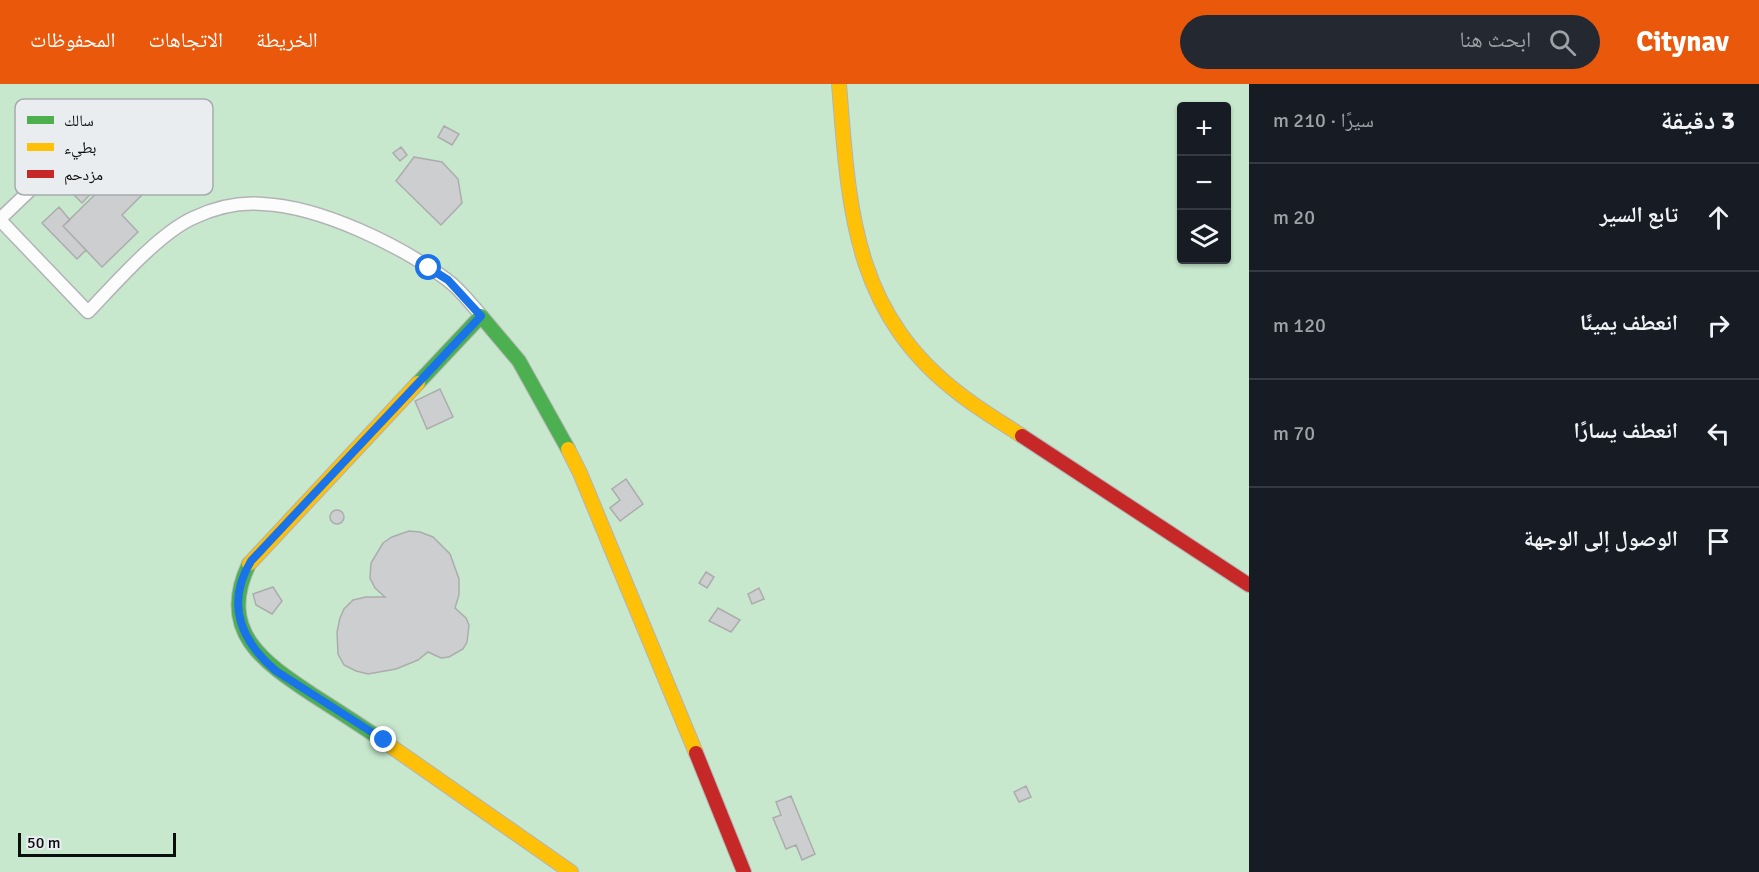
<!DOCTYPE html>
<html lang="ar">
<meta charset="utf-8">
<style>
:root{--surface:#171b24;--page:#242831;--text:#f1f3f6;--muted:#9ea1a6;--line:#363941;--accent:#ea580c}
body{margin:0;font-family:Signika,"Noto Naskh Arabic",sans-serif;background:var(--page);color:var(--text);direction:rtl}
.controls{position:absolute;right:18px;top:18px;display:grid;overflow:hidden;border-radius:6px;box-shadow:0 2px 4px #0004}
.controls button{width:54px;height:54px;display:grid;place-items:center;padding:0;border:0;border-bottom:2px solid var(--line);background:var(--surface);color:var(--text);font:30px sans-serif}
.scale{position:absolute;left:18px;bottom:15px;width:158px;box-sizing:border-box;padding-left:6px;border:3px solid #0c0d0e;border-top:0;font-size:16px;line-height:21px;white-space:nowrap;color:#0c0d0e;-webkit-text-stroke:4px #eaedf0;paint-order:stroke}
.stop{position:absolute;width:18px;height:18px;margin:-14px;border:4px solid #1a73e8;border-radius:50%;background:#fff}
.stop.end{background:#1a73e8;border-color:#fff;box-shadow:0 2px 6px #0008}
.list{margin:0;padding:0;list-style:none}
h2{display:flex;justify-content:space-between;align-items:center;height:78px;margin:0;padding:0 24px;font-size:26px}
h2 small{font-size:20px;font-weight:400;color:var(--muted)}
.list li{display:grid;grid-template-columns:39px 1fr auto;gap:18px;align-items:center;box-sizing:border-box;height:108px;padding:0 24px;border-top:2px solid var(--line)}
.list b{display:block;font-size:22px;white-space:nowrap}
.list em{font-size:20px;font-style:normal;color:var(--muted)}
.icon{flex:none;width:33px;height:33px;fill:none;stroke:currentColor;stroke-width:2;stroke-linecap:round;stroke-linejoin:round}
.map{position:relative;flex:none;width:1249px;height:788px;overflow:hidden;direction:ltr}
header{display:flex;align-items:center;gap:36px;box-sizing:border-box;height:84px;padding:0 30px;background:var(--accent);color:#fff}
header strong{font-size:28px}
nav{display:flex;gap:33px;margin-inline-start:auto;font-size:21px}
.search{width:420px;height:54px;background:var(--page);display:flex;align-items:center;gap:15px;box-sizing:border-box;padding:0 21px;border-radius:33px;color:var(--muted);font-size:22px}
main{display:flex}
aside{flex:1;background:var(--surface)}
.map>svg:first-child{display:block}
.green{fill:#c7e8cd;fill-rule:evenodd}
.building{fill:#cdcecf;stroke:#acacad;stroke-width:1.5}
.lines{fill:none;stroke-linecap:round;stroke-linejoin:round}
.lane-casing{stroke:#b2b3b5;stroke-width:15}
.fast-casing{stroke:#b2b3b5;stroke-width:16}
.slow-casing{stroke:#b2b3b5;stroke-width:16}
.jam-casing{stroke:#b2b3b5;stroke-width:16}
.lane{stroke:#fcfcfd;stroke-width:12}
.fast{stroke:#4caf50;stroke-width:14}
.slow{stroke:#ffc107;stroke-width:14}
.jam{stroke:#c62828;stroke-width:14}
.route{stroke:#1a73e8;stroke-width:8}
.key{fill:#eaedf0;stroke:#a7aaac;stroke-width:1.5}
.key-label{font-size:16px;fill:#0c0d0e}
</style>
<header>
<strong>Citynav</strong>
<div class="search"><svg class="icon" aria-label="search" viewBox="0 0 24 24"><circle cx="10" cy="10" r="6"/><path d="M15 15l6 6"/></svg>ابحث هنا</div>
<nav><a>الخريطة</a><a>الاتجاهات</a><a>المحفوظات</a></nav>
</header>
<main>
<aside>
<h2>3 دقيقة<small>سيرًا · 210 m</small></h2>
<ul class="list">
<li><svg class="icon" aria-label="ahead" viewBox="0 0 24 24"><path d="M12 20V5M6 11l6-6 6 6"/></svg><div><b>تابع السير</b></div><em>20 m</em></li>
<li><svg class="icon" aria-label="right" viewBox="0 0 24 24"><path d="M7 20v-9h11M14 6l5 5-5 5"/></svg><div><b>انعطف يمينًا</b></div><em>120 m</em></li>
<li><svg class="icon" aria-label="left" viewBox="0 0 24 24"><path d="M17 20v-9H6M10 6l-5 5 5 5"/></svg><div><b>انعطف يسارًا</b></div><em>70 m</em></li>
<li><svg class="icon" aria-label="arrive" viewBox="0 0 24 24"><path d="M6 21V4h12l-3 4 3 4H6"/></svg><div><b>الوصول إلى الوجهة</b></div></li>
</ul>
</aside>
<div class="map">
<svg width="1249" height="788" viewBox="0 0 1249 788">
<rect width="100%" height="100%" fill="#ebedef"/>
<path class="green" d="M0,0h1249v788h-1249zM1182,22h44v154h-44z"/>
<path class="building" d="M444,42l15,8 -7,11 -14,-8z
M401,63l6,8 -7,6 -7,-8z
M414,73l28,5 16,17 4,24 -21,22 -45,-44z
M123,83l23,24 -24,24 16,17 -36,35 -39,-41z
M82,93l12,13 -12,13 -13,-13z
M59,123l11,13 -7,6 23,24 -9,9 -35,-36z
M440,305l13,28 -26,12 -12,-28z
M626,395l17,25 -23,17 -10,-13 10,-8 -8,-11z
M330 433a7 7 0 1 1 14 0a7 7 0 1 1-14 0Z
M409,447l11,1 13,5 17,17 9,25v16l-4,13 11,10 3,7 -2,17 -4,7 -14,8 -8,1 -13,-6 -10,8 -22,9 -28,5 -12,-3 -12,-6 -6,-11 -1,-22 3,-14 4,-9 9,-9 13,-3h19l-10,-9 -5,-10 1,-15 12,-20 9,-6z
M706,488l8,5 -7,11 -8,-5z
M273,503l9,14 -10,13 -16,-9 -3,-11z
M759,504l5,11 -12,5 -4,-10z
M718,524l22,12 -9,12 -22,-11z
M1026,702l5,11 -12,5 -5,-10z
M791,712l24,58 -13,6 -6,-15 -10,4 -13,-31 8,-3 -5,-13z"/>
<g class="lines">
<defs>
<path id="lane" d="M0,135l75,-72
M0,136l88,92c27,-28 70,-78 105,-94 21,-10 46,-16 70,-14 59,3 136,41 183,75 14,10 24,24 35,36"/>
<path id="fast" d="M418,299l63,-67 38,45 49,88
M249,480c-32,67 14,98 64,131 22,14 44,28 66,43"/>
<path id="slow" d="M839,0c10,124 13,229 122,311 19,15 40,27 61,41
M568,365l12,24 116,280
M249,480l169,-181
M379,654l192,134"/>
<path id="jam" d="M1022,352l227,149
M696,669l48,119"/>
</defs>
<use href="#lane" class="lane-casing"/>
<use href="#fast" class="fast-casing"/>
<use href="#slow" class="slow-casing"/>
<use href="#jam" class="jam-casing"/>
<use href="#lane" class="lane"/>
<use href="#fast" class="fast"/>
<use href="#slow" class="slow"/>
<use href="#jam" class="jam"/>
</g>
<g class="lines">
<path class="route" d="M384,656l-108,-69c-35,-30 -51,-67 -25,-110l230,-245 -33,-36 -19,-12"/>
</g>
<rect x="15" y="15" width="198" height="96" rx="9" class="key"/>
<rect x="27" y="32" width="27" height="8" fill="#4caf50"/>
<rect x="27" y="59" width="27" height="8" fill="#ffc107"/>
<rect x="27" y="86" width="27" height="8" fill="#c62828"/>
<g class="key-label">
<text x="64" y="42">سالك</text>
<text x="64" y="69">بطيء</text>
<text x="64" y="96">مزدحم</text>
</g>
</svg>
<div class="controls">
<button>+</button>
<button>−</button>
<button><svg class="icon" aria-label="layers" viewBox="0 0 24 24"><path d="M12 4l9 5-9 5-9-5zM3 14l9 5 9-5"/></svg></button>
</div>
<div class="scale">50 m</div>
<div class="stop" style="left:429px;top:184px"></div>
<div class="stop end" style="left:384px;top:656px"></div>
</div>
</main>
